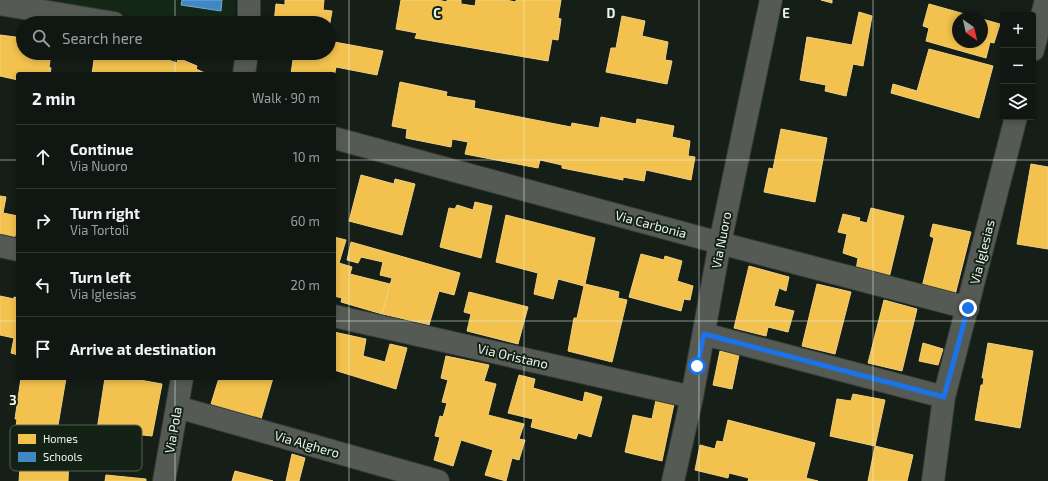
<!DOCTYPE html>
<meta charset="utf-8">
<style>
:root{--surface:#101612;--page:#191f1b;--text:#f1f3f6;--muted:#9c9f9f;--line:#303532}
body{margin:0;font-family:"Exo 2",sans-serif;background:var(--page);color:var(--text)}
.controls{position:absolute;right:12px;top:12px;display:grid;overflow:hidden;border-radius:4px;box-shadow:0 2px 6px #0003}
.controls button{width:36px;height:36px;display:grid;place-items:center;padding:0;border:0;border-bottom:1px solid var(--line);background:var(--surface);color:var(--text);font:20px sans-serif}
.compass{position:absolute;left:952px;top:12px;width:36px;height:36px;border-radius:50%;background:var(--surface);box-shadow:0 2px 6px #0003;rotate:146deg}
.stop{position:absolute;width:12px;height:12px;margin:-9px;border:3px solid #1a73e8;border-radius:50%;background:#fff}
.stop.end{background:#1a73e8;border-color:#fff;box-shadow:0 1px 4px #0008}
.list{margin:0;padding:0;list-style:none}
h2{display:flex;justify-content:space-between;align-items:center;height:52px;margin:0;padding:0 16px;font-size:17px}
h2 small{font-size:13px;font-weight:400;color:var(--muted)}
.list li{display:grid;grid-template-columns:26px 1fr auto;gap:12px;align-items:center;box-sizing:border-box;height:64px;padding:0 16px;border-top:1px solid var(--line)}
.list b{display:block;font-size:15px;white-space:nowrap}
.list p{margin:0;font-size:13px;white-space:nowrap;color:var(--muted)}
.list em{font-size:13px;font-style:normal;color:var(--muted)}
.icon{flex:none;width:22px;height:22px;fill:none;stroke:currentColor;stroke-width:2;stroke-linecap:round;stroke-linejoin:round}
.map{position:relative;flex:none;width:1048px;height:481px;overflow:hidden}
.search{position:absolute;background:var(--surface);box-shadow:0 2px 6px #0003;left:16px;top:16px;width:320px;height:44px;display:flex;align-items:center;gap:10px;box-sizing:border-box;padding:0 14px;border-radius:22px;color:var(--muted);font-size:15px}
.panel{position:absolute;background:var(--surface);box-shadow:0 2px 6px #0003;left:16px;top:72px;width:320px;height:308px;border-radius:4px}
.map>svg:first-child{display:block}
.built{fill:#142716}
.homes{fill:#f2c14e;stroke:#f0d17d}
.schools{fill:#3f88c5;stroke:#73a9d1}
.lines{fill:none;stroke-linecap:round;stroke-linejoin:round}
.street-casing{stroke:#343b36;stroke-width:24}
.street{stroke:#555a55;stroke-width:22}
.route{stroke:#1a73e8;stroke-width:5}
.grid{fill:none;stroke:#ebf5ec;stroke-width:1;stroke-opacity:0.55}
.labels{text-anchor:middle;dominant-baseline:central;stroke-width:4;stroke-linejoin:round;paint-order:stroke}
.street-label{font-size:13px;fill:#ebf5ec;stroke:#132215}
.key{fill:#132215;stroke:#546156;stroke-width:1}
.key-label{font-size:11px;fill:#ebf5ec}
.grid-label{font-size:13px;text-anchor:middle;font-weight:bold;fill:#ebf5ec;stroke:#132215;stroke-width:4;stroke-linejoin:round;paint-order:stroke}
</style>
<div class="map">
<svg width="1048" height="481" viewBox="0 0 1048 481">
<rect width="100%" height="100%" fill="#161e18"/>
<path class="built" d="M54,0h181l-1,17 -1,1 -1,5h-60l-119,-18z"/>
<path class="homes" d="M285,0h39l-1,10 9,1 -3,17v-5h-55l2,-19 9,1z
M401,0h37l9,2v-2h14v4l14,2 1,-6h30l10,2v-2h45l-3,18 3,1 -3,21 -6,-1 -4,22 -133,-23 2,-5 -21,-4z
M821,0h11v3z
M929,4l50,14h-21v24h24v-23l18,5 -6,19 -4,-1 -4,16 -60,-17 3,-13 -6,-2z
M859,12l13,4 -9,50 -10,-2 -7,32 -21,-5 1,-6 -26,-5 7,-43 45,8z
M622,16l23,5 -3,15 26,6 -3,18 7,1 -5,23 -61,-12 5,-24h5z
M0,35l23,3v15h28l-2,14 2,1 -1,6h-32v6l-18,-4z
M329,41l54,10 -6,24 -41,-8 -2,10v-3h-43l3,-21h35z
M929,49l64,17 -14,52 -88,-25 2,-9 24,7z
M95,53h69l-1,5 14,5 1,-5 19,8 -1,3 9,4 -113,1z
M400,82l47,10 -1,4 29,5 -1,7 97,19 1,-4 27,5 2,-11 35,7 1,-5 37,7 -2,11 18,4 -2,15 7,1 -4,23 -45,-10 -2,11 -21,-4v3l-61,-12v-3l-22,-5 -2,8 -73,-14 3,-12 -16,-3 -1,8 -45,-9 1,-9 -15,-3z
M781,129l46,9 -12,64 -51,-10 5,-24 4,1z
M1031,164l17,3v82l-31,-5z
M361,175l33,9 1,-5 20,5 -13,51 -53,-14z
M0,196l6,1 -3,16 15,3v8l-4,16 -14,-3z
M475,202l17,4 -11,52 -41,-11 9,-39 6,1 2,-4 16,5z
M871,208l33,8 -15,62 -33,-8 2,-12 -15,-5 4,-19 -9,-2 5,-18 17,4 -1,3 8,2z
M506,215l89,23 -10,46 34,8 -1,6 9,2 -15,62 -44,-11 6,-33h3l7,-32 -26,-7 -5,20 -19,-5 4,-21 -42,-11z
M933,224l38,8 -16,63 -33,-8 12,-49 -4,-2z
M334,237l12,3 -7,23 13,4 -2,7 40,10 -8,30 -41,-12 1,-4 -8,-2z
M351,242l109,31 -6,22 -15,-4 -10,34 -47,-11 10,-36 -12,-3 3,-13 -22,-5 -3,6 -11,-3z
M641,254l23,6 1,-4 17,5 -5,20 16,5 -3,14 -6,-1 -3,12 -52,-14z
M749,266l40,11 -3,14 -7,-3 -5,18 20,5 -6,21 -20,-5 -2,9 -32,-8z
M817,284l34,8 -16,62 -33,-8z
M469,292l59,15 -10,37 -51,-13 4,-17 -7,-2z
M0,296l14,3v-2l4,1v57l-7,-2 3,-15 -14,-3z
M884,300l33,9 -15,62 -34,-8z
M334,332l32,7 -3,17 22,6 5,-18 17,4 -11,41 -62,-19z
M923,343l20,6 -5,16 -19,-4z
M988,343l45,8 -13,77 -45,-8 6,-35h2l1,-7h-2z
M720,351l19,4 -7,34 -19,-4z
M446,356l43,9 -5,16 12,3 -8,31 36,9 -5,15 6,1 -6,20 -7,-2 -6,23 -21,-6 8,-25 -32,-10 -8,26 -19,-6 6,-23 -5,-1 5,-20 3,1 4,-14 -5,-1 6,-22 -7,-2z
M519,375l16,4 -2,9 50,14 2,-10 17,5 -11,40 -13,-4 -2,6 -45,-12 2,-8 -25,-6z
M21,378h45l-12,71 15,2 -1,30h-49l3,-36 -8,-1 3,-25h-2z
M105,378h24l33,6 -10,52 -55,-6z
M219,378h54l-12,41 -50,-15z
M853,394l32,6 -10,46 -45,-10 7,-37 14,2z
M656,400l18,4 -12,57 -37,-9 8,-37 19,4z
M728,420l87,23 -9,35 12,3h-70l1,-3 -20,-5 -1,5 -33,-8 5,-25 15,4 2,-8 6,1z
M875,446l38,9 -6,26h-39z
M292,454l13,4 -6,23h-13z
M235,471l38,10h-41z
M106,475l40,4v2h-41z"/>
<path class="schools" d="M182,0h40l-1,11 -40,-6z"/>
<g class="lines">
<defs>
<path id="street" d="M0,4l114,19
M249,23v-23
M1033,50l13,-50
M244,74l3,-21
M334,138l386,105 248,65
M0,246l18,4
M334,316l358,81
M704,334l240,63
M177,407l261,74
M164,481l18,-103
M673,481l19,-84 28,-154 51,-243
M933,481l11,-84 72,-280"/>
</defs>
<use href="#street" class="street-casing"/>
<use href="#street" class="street"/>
</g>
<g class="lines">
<path class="route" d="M697,366l7,-32 240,63 24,-89"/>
</g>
<path class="grid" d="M175,0v23M349,0v481M524,0v481M699,0v481M873,0v481M175,53v21M0,160h18M334,160h714M0,321h18M334,321h714M175,378v103"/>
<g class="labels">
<g class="street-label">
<text transform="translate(651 224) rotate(15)">Via Carbonia</text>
<text transform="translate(721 240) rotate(-79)">Via Nuoro</text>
<text transform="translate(982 252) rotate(-76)">Via Iglesias</text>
<text transform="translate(513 356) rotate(13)">Via Oristano</text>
<text transform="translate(173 430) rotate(-80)">Via Pola</text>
<text transform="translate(307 444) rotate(16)">Via Alghero</text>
</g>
</g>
<rect x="10" y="425" width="132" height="46" rx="6" class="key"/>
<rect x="18" y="434" width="18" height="10" fill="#f2c14e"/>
<rect x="18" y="452" width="18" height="10" fill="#3f88c5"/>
<g class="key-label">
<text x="43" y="443">Homes</text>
<text x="43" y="461">Schools</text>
</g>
<g class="grid-label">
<text x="437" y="18">C</text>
<text x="611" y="18">D</text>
<text x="786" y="18">E</text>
<text x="13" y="405">3</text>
</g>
</svg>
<div class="controls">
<button>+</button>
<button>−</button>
<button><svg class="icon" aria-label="layers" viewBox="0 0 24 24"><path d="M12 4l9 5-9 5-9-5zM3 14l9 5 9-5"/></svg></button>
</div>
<svg class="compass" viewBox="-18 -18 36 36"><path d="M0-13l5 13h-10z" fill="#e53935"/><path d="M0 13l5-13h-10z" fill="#9c9f9f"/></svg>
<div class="stop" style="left:697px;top:366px"></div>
<div class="stop end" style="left:968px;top:308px"></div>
<div class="search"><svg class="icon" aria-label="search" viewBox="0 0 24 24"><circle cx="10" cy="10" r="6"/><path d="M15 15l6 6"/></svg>Search here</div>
<section class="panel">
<h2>2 min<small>Walk · 90 m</small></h2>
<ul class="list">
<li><svg class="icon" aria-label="ahead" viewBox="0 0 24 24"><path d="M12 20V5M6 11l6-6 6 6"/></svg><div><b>Continue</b><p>Via Nuoro</p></div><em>10 m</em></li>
<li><svg class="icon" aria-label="right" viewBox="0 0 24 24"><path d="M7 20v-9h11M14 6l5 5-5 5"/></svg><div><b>Turn right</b><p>Via Tortolì</p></div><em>60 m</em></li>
<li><svg class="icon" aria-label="left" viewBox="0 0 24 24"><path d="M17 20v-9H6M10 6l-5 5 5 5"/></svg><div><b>Turn left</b><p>Via Iglesias</p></div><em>20 m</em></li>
<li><svg class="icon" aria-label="arrive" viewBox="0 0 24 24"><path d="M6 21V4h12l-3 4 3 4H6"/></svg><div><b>Arrive at destination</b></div></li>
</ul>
</section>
</div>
